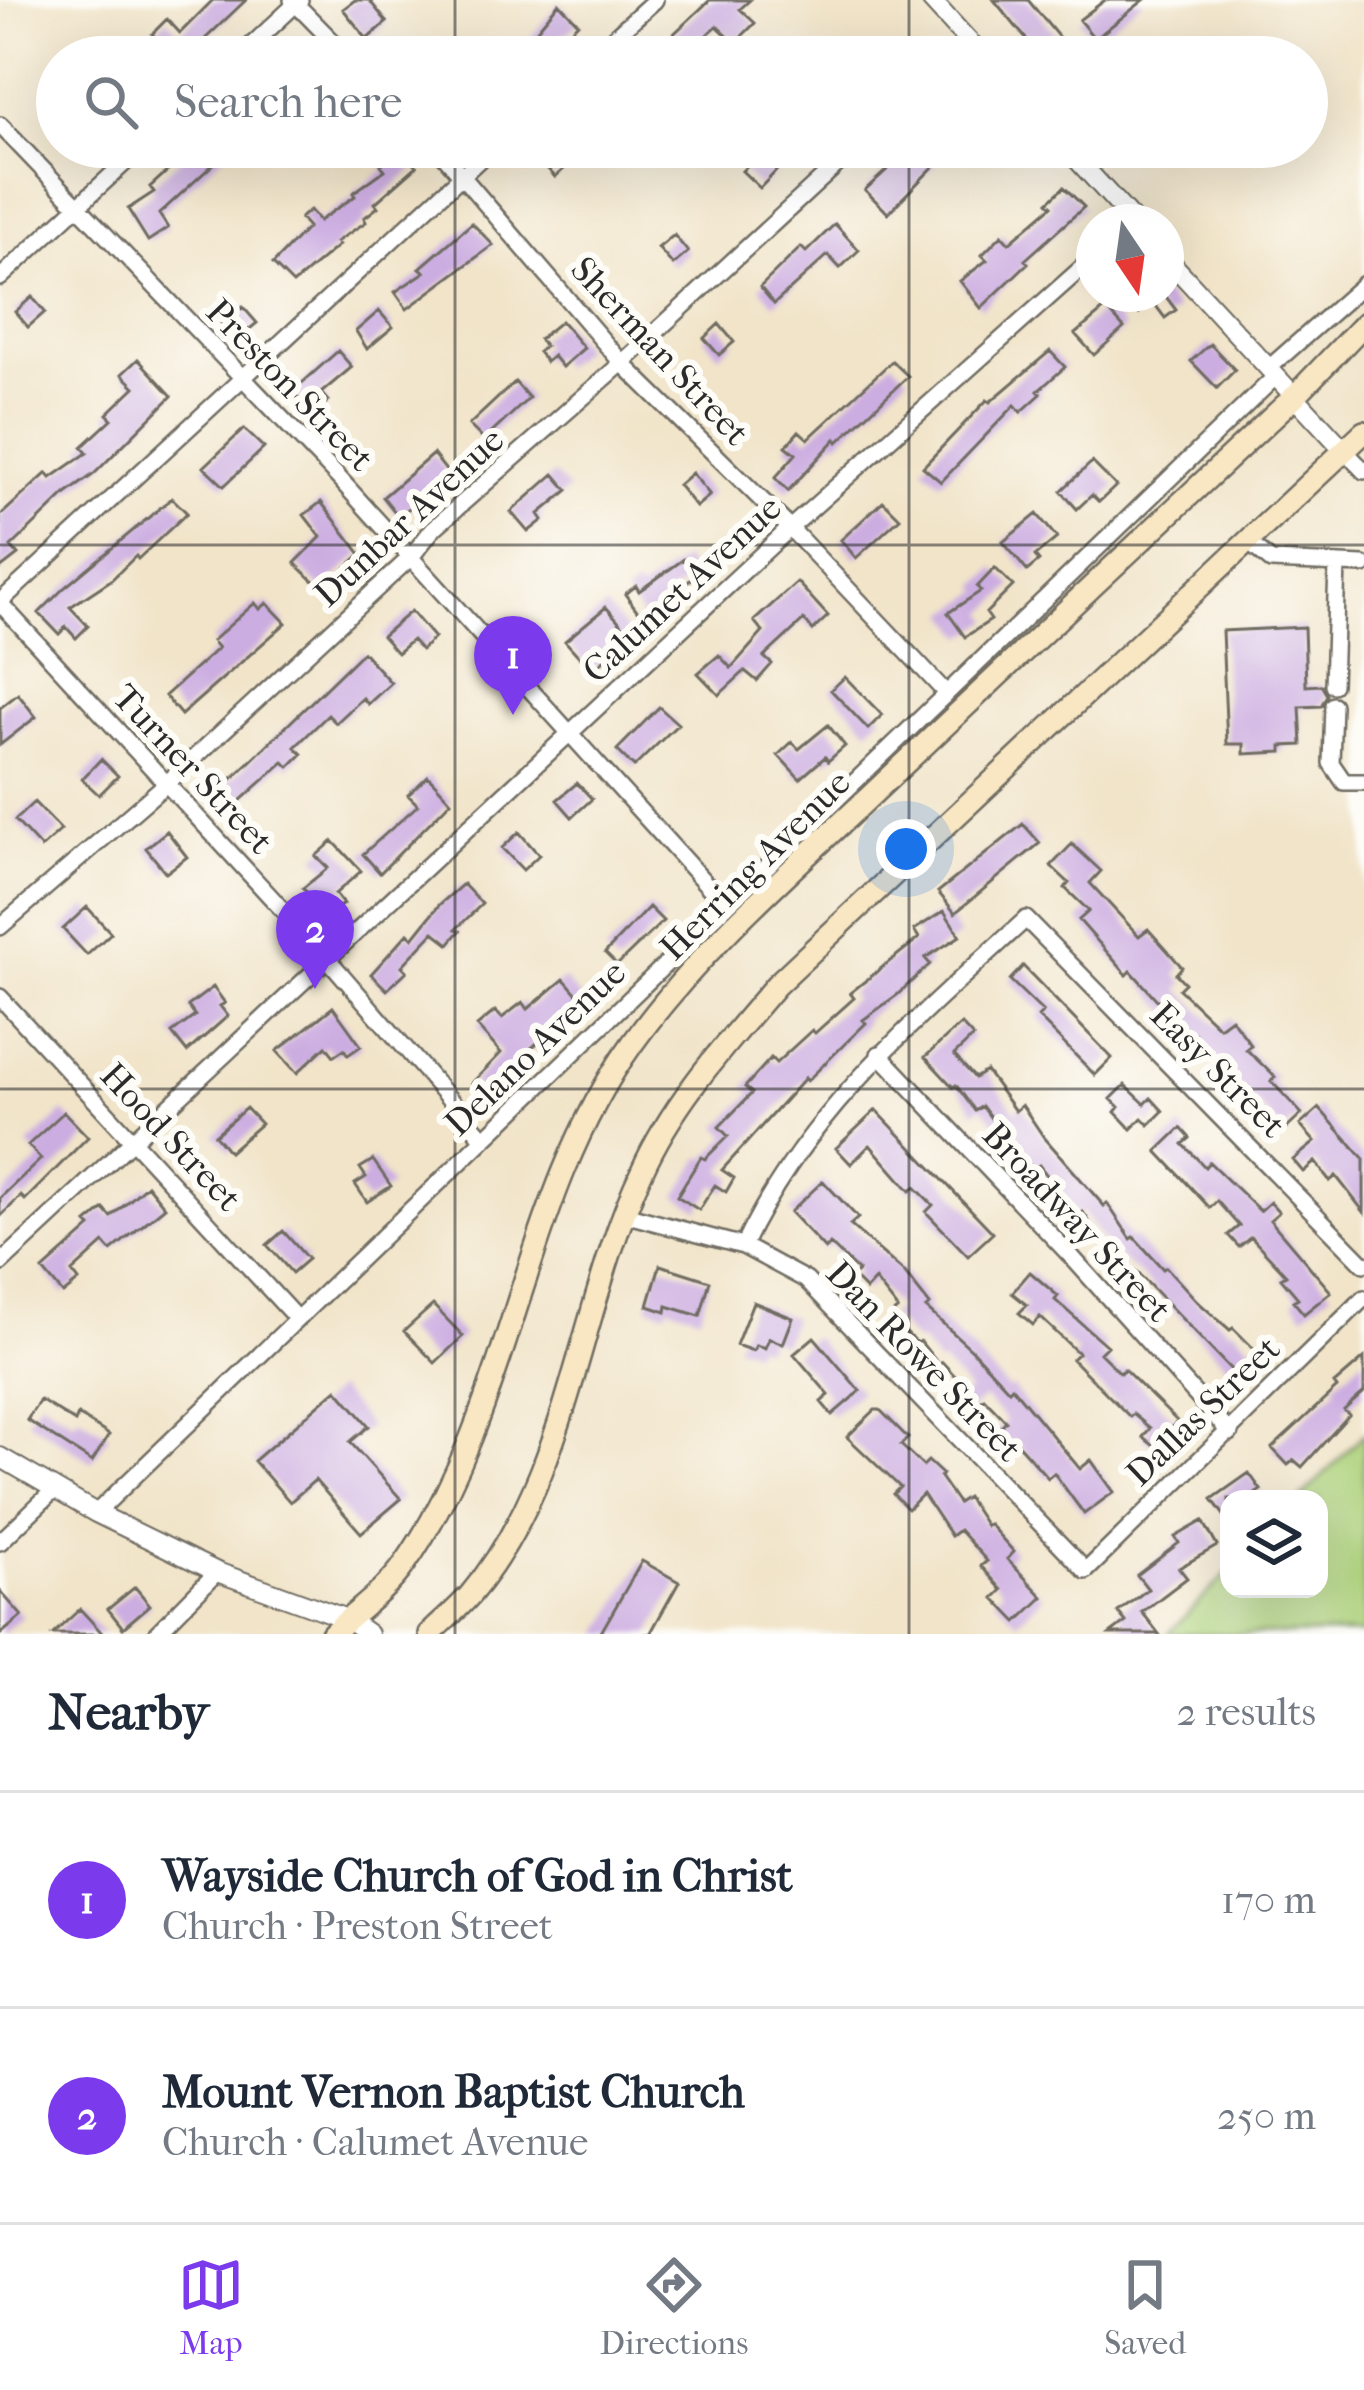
<!DOCTYPE html>
<meta charset="utf-8">
<style>
:root{--surface:#fff;--page:#f6f6f7;--text:#1f2937;--muted:#747a83;--line:#e0e1e3;--accent:#7c3aed}
body{margin:0;font-family:"IM FELL French Canon",serif;background:var(--page);color:var(--text)}
.controls{position:absolute;right:36px;bottom:36px;display:grid;overflow:hidden;border-radius:24px;box-shadow:0 12px 48px #0002}
.controls button{width:108px;height:108px;display:grid;place-items:center;padding:0;border:0;border-bottom:3px solid var(--line);background:var(--surface);color:var(--text);font:60px sans-serif}
.compass{position:absolute;left:1076px;top:204px;width:108px;height:108px;border-radius:50%;background:var(--surface);box-shadow:0 12px 48px #0002;rotate:167deg}
.you{position:absolute;left:906px;top:849px;width:42px;height:42px;margin:-30px;border:9px solid #fff;border-radius:50%;background:#1a73e8;box-shadow:0 0 0 18px #1a73e833}
.badge{display:grid;place-items:center;width:78px;height:78px;border-radius:50%;background:var(--accent);color:#fff;font-size:39px;font-weight:700}
.pin{position:absolute;translate:-50% -99px;filter:drop-shadow(0 3px 6px #0008)}
.pin::after{content:'';position:absolute;top:63px;width:42px;height:36px;background:inherit;clip-path:polygon(0 0,100% 0,50% 100%)}
.list{margin:0;padding:0;list-style:none}
h2{display:flex;justify-content:space-between;align-items:center;height:156px;margin:0;padding:0 48px;font-size:51px}
h2 small{font-size:39px;font-weight:400;color:var(--muted)}
.list li{display:grid;grid-template-columns:78px 1fr auto;gap:36px;align-items:center;box-sizing:border-box;height:216px;padding:0 48px;border-top:3px solid var(--line)}
.list b{display:block;font-size:45px;white-space:nowrap}
.list p{margin:0;font-size:39px;white-space:nowrap;color:var(--muted)}
.list em{font-size:39px;font-style:normal;color:var(--muted)}
.icon{flex:none;width:66px;height:66px;fill:none;stroke:currentColor;stroke-width:2;stroke-linecap:round;stroke-linejoin:round}
.map{position:relative;flex:none;width:1364px;height:1634px;overflow:hidden}
.search{position:absolute;background:var(--surface);box-shadow:0 12px 48px #0002;left:36px;right:36px;top:36px;height:132px;display:flex;align-items:center;gap:30px;box-sizing:border-box;padding:0 42px;border-radius:66px;color:var(--muted);font-size:45px}
.sheet{height:588px;background:var(--surface)}
nav{display:flex;justify-content:space-around;align-items:center;box-sizing:border-box;height:168px;border-top:3px solid var(--line);background:var(--surface);font-size:33px;color:var(--muted)}
nav a{display:grid;justify-items:center;gap:6px}
nav .on{color:var(--accent)}
.map>svg:first-child{display:block}
.green{fill:#add27c;stroke:#6c7e54;stroke-width:3}
.building{fill:#ccade1}
.lines{fill:none;stroke-linecap:round;stroke-linejoin:round}
.minor-casing{stroke:#706c62;stroke-width:20}
.tertiary-casing{stroke:#706c62;stroke-width:22}
.secondary-casing{stroke:#706c62;stroke-width:26}
.minor{stroke:#fff;stroke-width:15}
.tertiary{stroke:#fff;stroke-width:18}
.secondary{stroke:#f9e7c3;stroke-width:21}
.grid{fill:none;stroke:#2b2b2b;stroke-width:3;stroke-opacity:0.55}
.labels{text-anchor:middle;dominant-baseline:central;stroke-width:12;stroke-linejoin:round;paint-order:stroke}
.street-label{font-size:36px;fill:#2b2b2b;stroke:#fdfcf7}
</style>
<div class="map">
<svg width="1364" height="1634" viewBox="0 0 1364 1634">
<rect width="100%" height="100%" fill="#fdfcf7"/>
<filter id="ink" filterUnits="userSpaceOnUse"><feTurbulence type="fractalNoise" baseFrequency=".00833" numOctaves="2"/><feDisplacementMap in="SourceGraphic" scale="24" xChannelSelector="R" yChannelSelector="G"/><feConvolveMatrix kernelMatrix="1 2 1 2 8 2 1 2 1" color-interpolation-filters="sRGB"/></filter>
<filter id="wash" filterUnits="userSpaceOnUse"><feTurbulence type="fractalNoise" baseFrequency=".004" numOctaves="4" result="noise"/><feDisplacementMap in="SourceGraphic" scale="48" xChannelSelector="R" yChannelSelector="G"/><feGaussianBlur stdDeviation="2.7" result="paint"/><feColorMatrix in="noise" values="0 0 0 0 0 0 0 0 0 0 0 0 0 0 0 0 0 1.4 0 .05"/><feComposite in="paint" operator="in"/></filter>
<g filter="url(#wash)">
<rect width="100%" height="100%" fill="#f1e4c9"/>
<path class="green" d="M1364,1434v200h-196l61,-62v17h90v-90h-19z"/>
<g id="blocks">
<path class="building" d="M213,0h33l-60,57h-42l15,-16 -7,-7 15,-15 13,14z
M355,0h14l18,22 -20,17 -24,-30z
M710,0h40l-10,9 15,14 -20,20 -18,-17 -35,31h-33z
M994,0h34l33,40 -20,17z
M1105,0h39l-49,39 -16,-19z
M559,3l19,20 -12,12 -2,-2 -21,24h-29z
M194,147h38l-73,67 9,14 -20,13 -20,-32 26,-17 -4,-5z
M400,147l17,19 -42,37 3,4 -14,11 2,4 -30,20 3,3 -46,39 -20,-20 35,-37 -8,-9 10,-8 9,11 36,-25 -2,-3 32,-23 -4,-5z
M554,147h34l-33,30 -15,-17z
M765,147h34l-39,41 -18,-17z
M912,147h40l-20,14 3,4 -47,48 -23,-23z
M1064,187l20,20 -59,53 3,3 -47,45 -21,-27 27,-21 -5,-5 20,-20 7,8 43,-37 -4,-4z
M472,223l21,22 -86,64 -12,-17 30,-20 -5,-4z
M835,224l24,26 -19,18 -12,-13 -54,49 -14,-17 41,-40 5,5z
M674,235l14,17 -15,13 -15,-17z
M1125,294h39l12,16 -11,8 -12,-16 -14,11z
M32,297l13,15 -17,15 -13,-15z
M243,307l14,16 -22,18 -14,-16z
M1106,308l18,20 -30,27 -19,-21z
M379,311l14,16 -26,22 -11,-18z
M561,321l23,27 -22,19 -9,-11 -7,6 -8,-10 7,-6 -6,-7z
M719,324l15,18 -15,13 -15,-17z
M1210,344l25,26 -18,18 -26,-27z
M338,351l14,16 -31,26 7,8 -14,14 -22,-23z
M1050,351l15,16 -27,24 3,3 -20,18 -6,-7 -74,77 -18,-15 64,-67 3,2z
M138,359l34,37 -78,78 -28,20 -55,53 7,8 -18,14v-53l47,-43 4,5 36,-25 -5,-6 30,-28 -5,-5 28,-27 -13,-13z
M892,361l16,15 -70,66 -2,-3 -48,52 -13,-13 21,-24 -10,-8 13,-15 9,8z
M515,382l14,16 -45,42 -15,-15z
M244,429l20,19 -40,38 -20,-19z
M433,454l15,19 -49,44 -16,-20z
M1092,462l24,24 -17,16 -7,-7 -15,14 -16,-18z
M692,473l18,22 -14,12 -18,-22z
M554,474l14,16 -29,24 4,6 -15,12 -17,-20z
M172,498l15,15 -49,46 -2,-3 -25,24 -41,27 18,19 -12,12 -10,-11 -7,7 -20,-21 25,-25z
M883,501l17,17 -44,40 -15,-18z
M321,502l40,52 -39,35 -27,-26 26,-26 -17,-22z
M1037,514l20,24 -22,18 4,5 -12,10 -24,-29z
M684,559l11,18 -34,22 5,6 -22,15 -19,-26 11,-8 3,5z
M995,568l18,18 -27,27 5,7 -26,17 -17,-24 33,-22 -4,-4z
M797,582l31,34 -15,14 -9,-10 -40,37 8,7 -15,17 -12,-10 -26,24 -21,-22 21,-18 12,13 32,-36 -9,-11z
M255,603l5,6 7,-6 19,20 -105,92 -16,-19 53,-48 -6,-7z
M606,607l25,28 -39,36 -27,-30z
M411,611l23,27 -13,12 -9,-10 -15,13 -15,-17z
M1304,627l2,59 15,-1 6,10 -6,11 -21,1 2,38 -20,1v6l-38,2v-10h-17l-5,-113z
M363,652l28,31 -23,21 -5,-6 -27,25 -8,-8 -33,32 7,7 -13,13 -5,-5 -60,53 -15,-20 25,-18z
M845,677l37,38 -14,14 -37,-39z
M18,694l18,23 -36,28v-37z
M659,707l19,17 -44,43 -17,-17z
M828,725l17,21 -17,15 -3,-4 -25,22 -22,-24 14,-13 7,7z
M101,759l17,17 -19,19 -17,-16z
M428,776l23,25 -71,72 -17,-19 55,-49 -10,-10z
M577,783l15,16 -20,18 -15,-17z
M34,802l27,28 -20,18 -26,-28z
M1023,824l17,19 -85,70 -17,-21z
M167,831l20,26 -21,16 -20,-25z
M519,832l20,23 -16,15 -21,-22z
M333,841l28,30 -26,23 8,10 -17,13 -23,-29 25,-20 -12,-12z
M1072,844l29,27 -11,12 49,53 9,-7 34,38 -6,7 9,9 -6,6 40,38 12,-9 20,27 -5,4 29,28 -4,4 31,33 -18,17 -64,-63 -25,-34 -2,2 -26,-25 -36,-40 -4,4 -48,-55 10,-9 -24,-23 4,-5 -18,-17z
M463,884l19,20 -26,25 4,2 -11,13 -15,-12 -32,34 5,5 -20,19 -16,-16 37,-41 5,5 27,-34z
M87,907l24,26 -24,22 -24,-26z
M649,907l14,14 -46,44 -12,-12z
M944,911l16,25 -35,22 5,6 -33,31 -34,25 3,3 -59,58 -2,-3 -83,92 12,8 -8,14 -11,-7 -16,25 -22,-14 24,-39 4,2 23,-23 -9,-9 33,-34 -7,-6 26,-29 5,5 36,-33 3,3 39,-35 -4,-5 69,-55 -5,-8z
M1023,966l89,92 -17,17 -57,-58 5,-5 -33,-32z
M564,979l20,23 -55,48 -44,46 -13,-13 29,-30 -24,-27 18,-15 7,7 21,-16 5,7z
M213,987l12,16 -5,3 8,10 -41,36 -15,-19 23,-17 -7,-10z
M333,1007l28,39 -13,9 -4,-6 -10,7 -8,-10 -29,27 -20,-22z
M961,1024l12,13 -19,18 21,23 11,-7 29,40 7,-6 21,31 61,70 3,-3 24,36 3,-2 29,32 3,-2 32,35 32,28 3,-2 29,29 -22,22 -102,-106 -31,-25 -24,-36 -4,4 -40,-51 -5,4 -21,-21 -31,-42 -7,5 -19,-26 -3,2 -28,-30z
M1125,1085l20,19 6,-6 12,13 -14,14 -7,-7 -11,11 -16,-17 4,-5 -8,-8z
M246,1108l15,16 -32,28 -14,-17z
M1319,1108l45,51v53l-28,-36 -6,5 -15,-19 -12,10 -10,-12 22,-18 -15,-17z
M876,1110l117,123 -25,23 -42,-44 7,-7 -18,-18 -5,4 -40,-46 -19,19 -15,-16z
M64,1112l24,25 -63,63 -4,-4 -21,21v-19l41,-39 -13,-14z
M1181,1128l9,10 -7,6 22,23 4,-5 51,49 10,-9 9,10 -9,8 61,72 -27,22 -11,-13 5,-3 -17,-20 5,-3 -35,-38 -12,10 -11,-12 11,-9 -22,-25 -7,7 -53,-57z
M373,1160l18,26 -24,16 -12,-18 11,-7 -6,-9z
M823,1181l35,37 -8,7 54,47 26,33 -4,3 46,42 37,40 3,-3 68,82 11,-9 23,32 -30,22 -30,-41 -6,5 -34,-38 -11,10 -13,-13 16,-16 -22,-23 -18,16 -10,-11 13,-12 -27,-29 -3,3 -19,-24 -3,2 -15,-14 -11,-14 7,-6 -23,-29 -9,10 -13,-13 5,-6 -28,-27 -5,5 -35,-37z
M147,1185l18,22 -54,44 -7,-8 -32,29 7,9 -16,13 -20,-24 48,-43 -4,-4 17,-14 7,8z
M283,1231l25,28 -16,14 -25,-28z
M660,1265l50,16 -10,35 -33,-10 -1,6 -18,-6z
M1030,1272l28,24 -3,4 52,46 -7,7 20,20 4,-4 53,52 -22,26 -12,-10 7,-9 -17,-14 -3,3 -58,-58 6,-6 -38,-36 -7,8 -14,-12 8,-8 -15,-12z
M753,1302l40,16 -10,26 -14,-6 -4,10 -9,-3 -3,6 -17,-6z
M433,1305l30,31 -28,27 -31,-32z
M814,1337l46,54 -28,24 -11,-13 8,-7 -35,-41z
M1364,1358v34l-20,18 5,5 -47,52 -8,-7 -6,5 -16,-17 65,-60 -3,-4z
M337,1389l32,37 -19,16 51,57 -40,34 -46,-53 -25,22 -36,-41z
M40,1400l35,22 3,-7 31,20 -17,27 -65,-42z
M875,1410h5l28,28 -7,7 22,21 5,-5 14,13 -2,3 18,26 9,-6 19,29 3,-2 25,28 -7,7 36,38 -26,25 -23,-24 8,-8 -21,-24 6,-5 -28,-31 -8,6 -28,-42 -15,15 -15,-15 7,-7 -53,-50z
M1249,1473l12,17 -13,9h-19v23l-17,-23z
M1203,1521l14,25 -38,22 8,10 -45,34 17,22h-49l16,-12 -8,-10 30,-23 -11,-14 42,-32 -4,-6z
M642,1561l37,21 -29,52h-50z
M135,1587l15,18 -27,23 -15,-19z
M0,1591l22,25 -21,18h-1z
M80,1609l23,25h-50z"/>
</g>
</g>
<g filter="url(#ink)">
<use href="#blocks" fill-opacity="0" stroke="#706c62" stroke-width="3"/>
<g class="lines">
<defs>
<path id="minor" d="M292,0l56,57
M239,57l61,-57
M592,57l63,-57
M950,57l18,-17
M0,125l337,351 389,430
M437,147l185,216 168,165 156,165
M0,278l142,-131
M1269,368l95,-84
M1344,450l20,21
M1247,541l24,20 93,4
M0,602l493,-455
M0,603l327,355 157,181
M1333,685l4,-119
M1333,705l-2,58 13,19h20
M0,927l167,-144 244,-226 22,-28 189,-166 234,-216
M0,997l297,322
M879,1054l191,201 160,178
M624,1214l119,32 63,34 280,291 278,-273
M743,1246c64,-135 175,-228 283,-327l338,345
M0,1264l790,-736 304,-271
M96,1513l1180,-1137
M0,1542l54,-52
M156,1634l61,-62"/>
<path id="tertiary" d="M931,0l52,57
M1066,147l68,75
M1166,257l178,193
M0,1457l96,56 121,59 130,47 21,15"/>
<path id="secondary" d="M332,1634c23,-22 54,-43 72,-69 111,-159 115,-363 228,-521 71,-99 165,-178 252,-261 136,-129 273,-258 410,-386l70,-73
M430,1634c13,-13 28,-25 40,-39 100,-118 108,-288 172,-424 32,-71 85,-128 134,-186l588,-553"/>
</defs>
<use href="#minor" class="minor-casing"/>
<use href="#tertiary" class="tertiary-casing"/>
<use href="#secondary" class="secondary-casing"/>
<use href="#minor" class="minor"/>
<use href="#tertiary" class="tertiary"/>
<use href="#secondary" class="secondary"/>
</g>
</g>
<path class="grid" d="M455,0v57M909,0v57M455,147v1487M909,147v1487M0,545h1364M0,1089h1364"/>
<g class="labels">
<g class="street-label">
<text transform="translate(660 351) rotate(47)">Sherman Street</text>
<text transform="translate(290 385) rotate(46)">Preston Street</text>
<text transform="translate(409 517) rotate(-43)">Dunbar Avenue</text>
<text transform="translate(682 589) rotate(-43)">Calumet Avenue</text>
<text transform="translate(193 769) rotate(47)">Turner Street</text>
<text transform="translate(755 865) rotate(-45)">Herring Avenue</text>
<text transform="translate(535 1048) rotate(-44)">Delano Avenue</text>
<text transform="translate(1218 1070) rotate(45)">Easy Street</text>
<text transform="translate(171 1137) rotate(47)">Hood Street</text>
<text transform="translate(1077 1222) rotate(47)">Broadway Street</text>
<text transform="translate(924 1361) rotate(46)">Dan Rowe Street</text>
<text transform="translate(1203 1411) rotate(-44)">Dallas Street</text>
</g>
</g>
</svg>
<div class="controls">
<button><svg class="icon" aria-label="layers" viewBox="0 0 24 24"><path d="M12 4l9 5-9 5-9-5zM3 14l9 5 9-5"/></svg></button>
</div>
<svg class="compass" viewBox="-18 -18 36 36"><path d="M0-13l5 13h-10z" fill="#e53935"/><path d="M0 13l5-13h-10z" fill="#747a83"/></svg>
<div class="you"></div>
<div class="pin badge" style="left:513px;top:715px">1</div>
<div class="pin badge" style="left:315px;top:989px">2</div>
<div class="search"><svg class="icon" aria-label="search" viewBox="0 0 24 24"><circle cx="10" cy="10" r="6"/><path d="M15 15l6 6"/></svg>Search here</div>
</div>
<section class="sheet">
<h2>Nearby<small>2 results</small></h2>
<ul class="list">
<li><span class="badge">1</span><div><b>Wayside Church of God in Christ</b><p>Church · Preston Street</p></div><em>170 m</em></li>
<li><span class="badge">2</span><div><b>Mount Vernon Baptist Church</b><p>Church · Calumet Avenue</p></div><em>250 m</em></li>
</ul>
</section>
<nav>
<a class="on"><svg class="icon" aria-label="map" viewBox="0 0 24 24"><path d="M3 6l6-2 6 2 6-2v14l-6 2-6-2-6 2zM9 4v14M15 6v14"/></svg>Map</a>
<a><svg class="icon" aria-label="directions" viewBox="0 0 24 24"><path d="M12 3l9 9-9 9-9-9zM9 14v-3h6M13 9l2 2-2 2"/></svg>Directions</a>
<a><svg class="icon" aria-label="saved" viewBox="0 0 24 24"><path d="M7 4h10v16l-5-4-5 4z"/></svg>Saved</a>
</nav>
